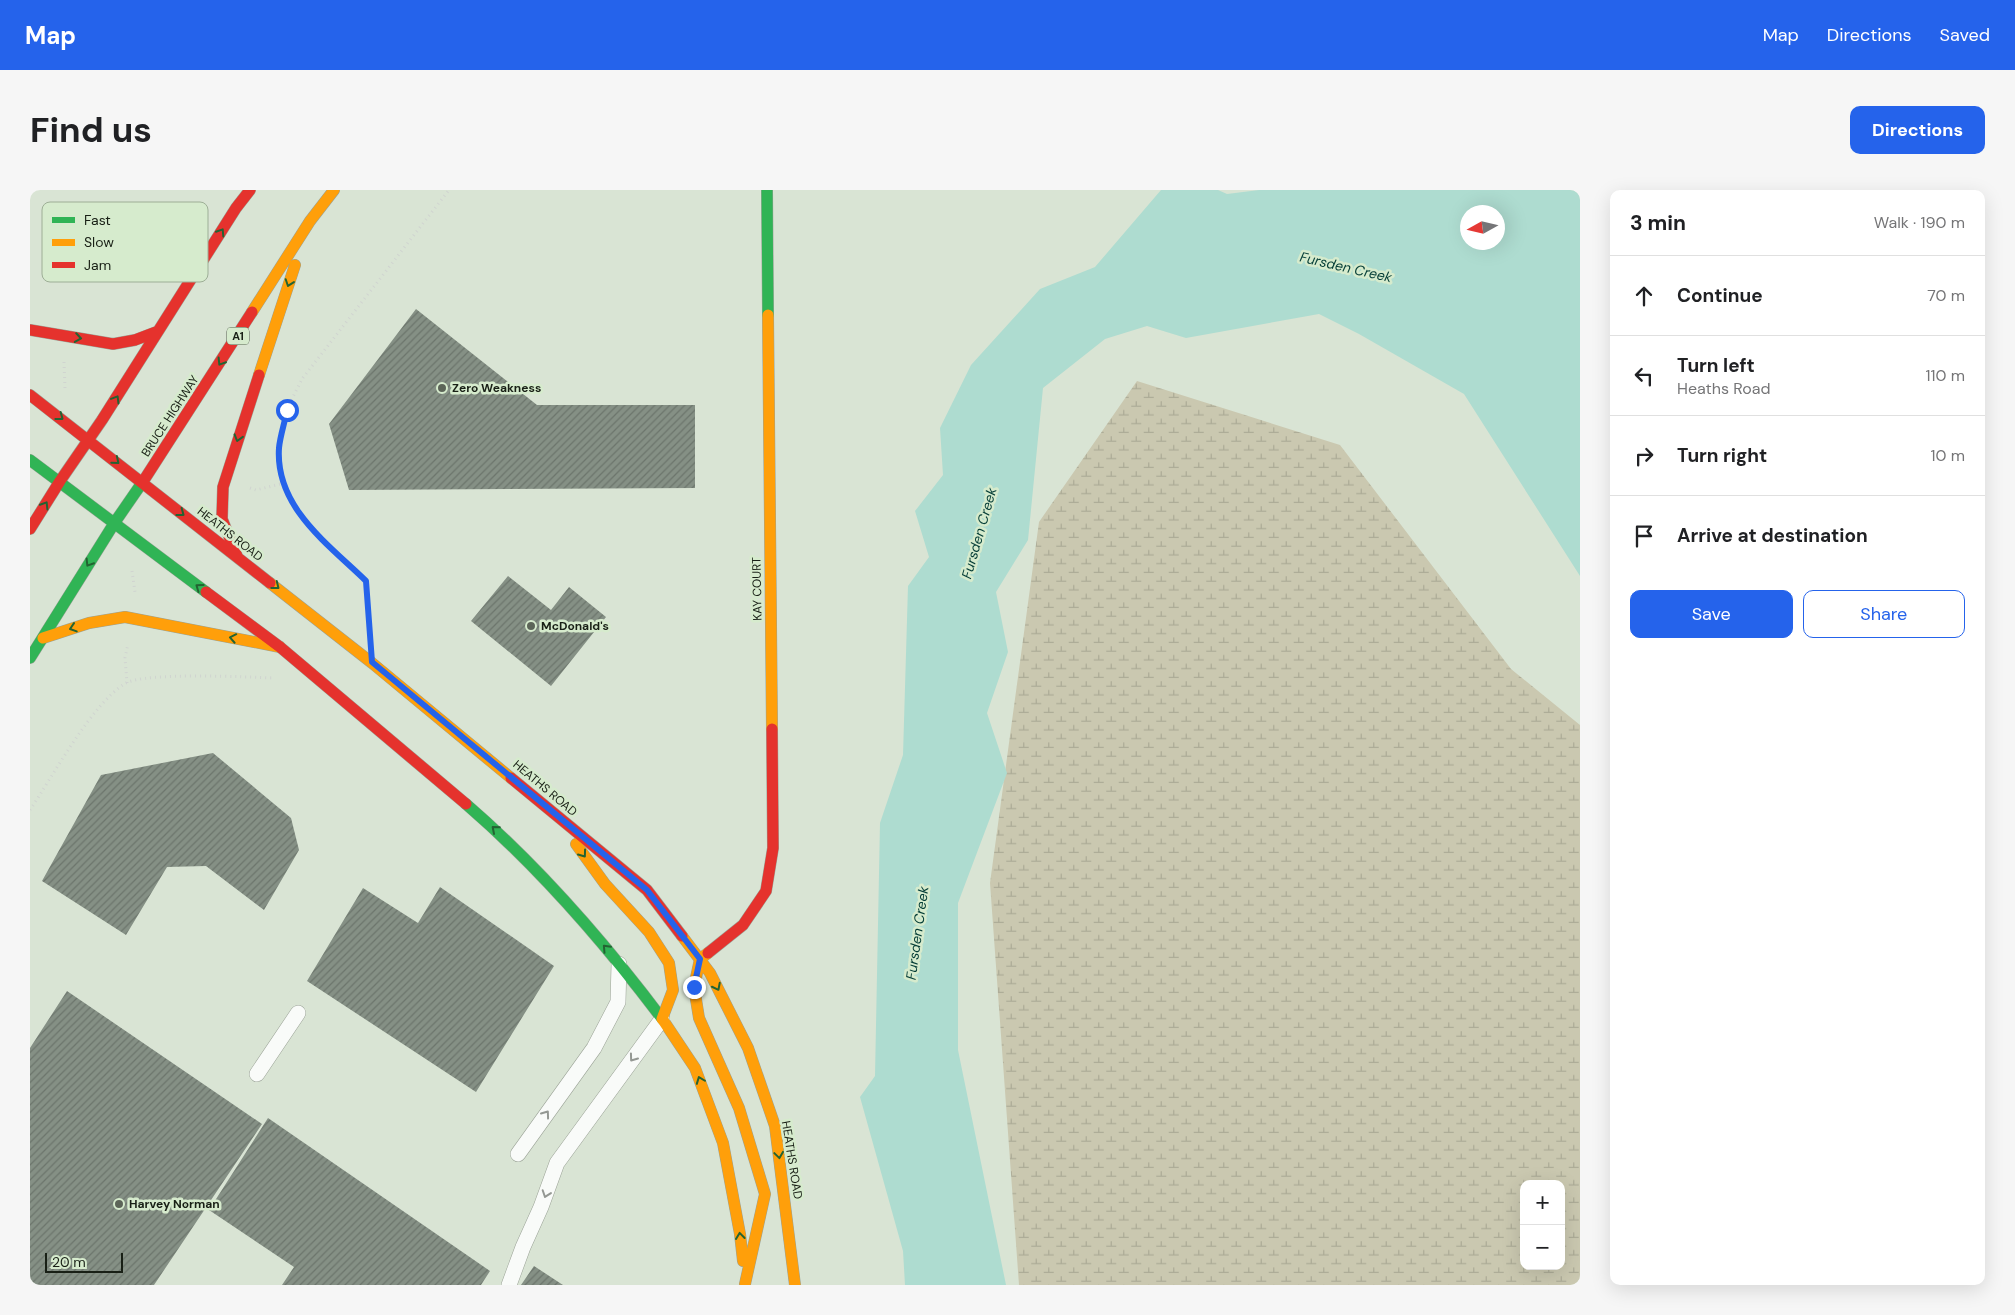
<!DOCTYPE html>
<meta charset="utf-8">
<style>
:root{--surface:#fff;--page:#f6f6f6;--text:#202124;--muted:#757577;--line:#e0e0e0;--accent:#2563eb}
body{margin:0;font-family:"DM Sans",sans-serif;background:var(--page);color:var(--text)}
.controls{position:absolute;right:15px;bottom:15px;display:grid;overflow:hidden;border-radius:10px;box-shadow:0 5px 20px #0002}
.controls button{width:45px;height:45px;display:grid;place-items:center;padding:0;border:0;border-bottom:1px solid var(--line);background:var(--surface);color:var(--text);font:25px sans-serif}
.compass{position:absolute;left:1430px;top:15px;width:45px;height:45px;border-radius:50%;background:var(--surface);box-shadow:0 5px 20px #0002;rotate:262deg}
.scale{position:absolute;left:15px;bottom:12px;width:78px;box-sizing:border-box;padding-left:5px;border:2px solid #192016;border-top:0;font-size:14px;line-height:18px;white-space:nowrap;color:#192016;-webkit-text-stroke:4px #d6ebcd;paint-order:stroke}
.stop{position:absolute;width:15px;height:15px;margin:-11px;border:4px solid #2563eb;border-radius:50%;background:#fff}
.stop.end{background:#2563eb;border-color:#fff;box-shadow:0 1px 5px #0008}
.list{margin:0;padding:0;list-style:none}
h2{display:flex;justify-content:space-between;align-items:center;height:65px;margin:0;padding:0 20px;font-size:21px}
h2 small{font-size:16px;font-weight:400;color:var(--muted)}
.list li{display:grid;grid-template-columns:32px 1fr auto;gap:15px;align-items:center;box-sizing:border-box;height:80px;padding:0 20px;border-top:1px solid var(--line)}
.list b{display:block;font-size:19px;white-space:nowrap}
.list p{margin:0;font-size:16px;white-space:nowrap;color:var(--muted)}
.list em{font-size:16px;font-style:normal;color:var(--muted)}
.actions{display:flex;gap:10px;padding:15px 20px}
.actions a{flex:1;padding:11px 0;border:1px solid var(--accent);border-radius:10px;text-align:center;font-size:18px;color:var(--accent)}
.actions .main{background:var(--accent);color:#fff}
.icon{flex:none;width:28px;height:28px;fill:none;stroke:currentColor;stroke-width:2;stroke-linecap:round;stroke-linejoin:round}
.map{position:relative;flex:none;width:1550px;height:1095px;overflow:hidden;border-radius:10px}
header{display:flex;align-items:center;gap:30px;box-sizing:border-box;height:70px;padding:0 25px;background:var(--accent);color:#fff}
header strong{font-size:24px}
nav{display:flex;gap:28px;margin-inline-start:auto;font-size:18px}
.intro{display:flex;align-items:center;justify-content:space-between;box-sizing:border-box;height:120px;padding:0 30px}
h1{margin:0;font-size:35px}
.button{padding:12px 22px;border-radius:10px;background:var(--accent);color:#fff;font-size:18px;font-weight:700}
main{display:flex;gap:30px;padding:0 30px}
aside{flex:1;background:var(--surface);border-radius:10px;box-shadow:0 5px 20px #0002}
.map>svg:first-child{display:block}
.wetland{fill:url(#wetland-marsh);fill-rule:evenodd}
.water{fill:#aedcd0;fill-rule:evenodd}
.building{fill:url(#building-hatch)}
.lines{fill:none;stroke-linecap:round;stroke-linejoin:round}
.lane-casing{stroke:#9aa296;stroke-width:16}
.fast-casing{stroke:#9aa296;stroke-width:12}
.slow-casing{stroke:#9aa296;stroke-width:12}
.jam-casing{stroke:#9aa296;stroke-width:12}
.path{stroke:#d0d4d0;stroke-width:3;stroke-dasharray:1 4;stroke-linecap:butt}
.lane{stroke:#f9fbf9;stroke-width:15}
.fast{stroke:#30b455;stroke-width:11}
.slow{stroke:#ff9f0a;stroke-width:11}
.jam{stroke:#e5322d;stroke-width:11}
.oneway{stroke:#236332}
.oneway2{stroke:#949893}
.route{stroke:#2563eb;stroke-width:6}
.poi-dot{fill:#5c6558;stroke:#d6ebcd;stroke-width:2}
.labels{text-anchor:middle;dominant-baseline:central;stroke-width:5;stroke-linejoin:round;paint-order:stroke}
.shield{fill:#d6ebcd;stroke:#525d4d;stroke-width:1}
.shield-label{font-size:11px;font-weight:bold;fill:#192016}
.poi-label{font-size:12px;font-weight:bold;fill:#192016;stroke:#d6ebcd;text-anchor:start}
.street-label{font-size:12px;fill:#192016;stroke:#d6ebcd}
.water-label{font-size:14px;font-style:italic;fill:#053e37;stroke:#d6ebcd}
.key{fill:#d6ebcd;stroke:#9dae96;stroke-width:1}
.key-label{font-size:14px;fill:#192016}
</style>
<header>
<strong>Map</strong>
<nav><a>Map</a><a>Directions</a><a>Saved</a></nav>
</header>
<div class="intro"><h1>Find us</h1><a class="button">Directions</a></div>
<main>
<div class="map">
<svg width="1550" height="1095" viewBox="0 0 1550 1095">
<defs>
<pattern id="wetland-marsh" width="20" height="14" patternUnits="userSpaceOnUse" patternTransform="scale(1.25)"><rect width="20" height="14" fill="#cac8b0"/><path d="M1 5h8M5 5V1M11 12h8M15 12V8" fill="none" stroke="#adac97"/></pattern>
<pattern id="building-hatch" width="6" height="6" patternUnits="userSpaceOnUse" patternTransform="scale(1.25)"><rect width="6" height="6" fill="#859085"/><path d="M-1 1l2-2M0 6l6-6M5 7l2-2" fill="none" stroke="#6c756c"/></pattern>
</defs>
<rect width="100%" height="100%" fill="#d9e4d4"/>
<path class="wetland" d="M1107,191l203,64 171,224 69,56v560h-561l-29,-402 49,-361zM1494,994h37v82h-37z"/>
<path class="water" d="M1131,0h57l9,4 32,-4h321v386l-116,-182 -105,-60 -40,-20 -133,24 -39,-12 -42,13 -62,49 -15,152 -32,52 12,60 -21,61 20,60 -49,130v147l48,235h-101l-2,-34 -43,-154 15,-21 5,-253 23,-68 5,-169 21,-29 -14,-46 28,-36 -3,-47 31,-63 69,-76 55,-22zM1438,22h30v30h-30z"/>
<path class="building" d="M386,119l121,96h158v83l-346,2 -20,-66z
M478,386l43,34 18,-23 37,30 -55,69 -80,-65z
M183,563l78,65 8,32 -35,60 -58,-44 -39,1 -41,68 -84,-54 59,-106z
M410,697l114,79 -78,126 -169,-111 56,-93 55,35z
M37,801l195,133 -108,161h-124v-237z
M238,928l222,153 -9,14h-199l12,-18 -85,-57z
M504,1076l29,19h-42z"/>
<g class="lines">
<defs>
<path id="lane" d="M227,884l41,-61
M488,964l76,-106 24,-46 1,-38
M479,1095l14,-38 18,-40 16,-44 105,-144"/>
<path id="fast" d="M737,0l1,125
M0,270l176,132
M0,468l85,-136 29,-42
M436,614c74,64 139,139 197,216"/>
<path id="slow" d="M222,122l58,-91 24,-31
M738,125l4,414
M229,185l36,-110
M240,393l102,80 139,115
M13,448l46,-15 36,-6 155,30
M546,654l29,40 44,48 20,31 4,27 -11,29
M652,746l28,37 38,75 27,78 20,159
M678,763l-8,6 -6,28 5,31 40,90 26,86 -20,90
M633,830l32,48 28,75 17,91 3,27"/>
<path id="jam" d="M0,140l83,14 22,-4 21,-8
M0,205l240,188
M114,290l108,-168
M0,339l30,-48 42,-61 134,-212 14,-18
M207,366l-15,-37 1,-32 36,-112
M176,402l74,55 186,157
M481,588l136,112 35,46
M678,763l35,-28 23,-34 7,-43 -1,-119"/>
</defs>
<use href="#lane" class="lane-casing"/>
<use href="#fast" class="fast-casing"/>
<use href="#slow" class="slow-casing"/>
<use href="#jam" class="jam-casing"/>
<path class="path" d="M34,172l1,26
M220,298l6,2 28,-7
M102,381l3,21
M339,437l-3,-46c-53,-52 -106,-87 -79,-171 4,-10 10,-21 15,-31l147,-189
M97,493l-2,-25 3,-14
M0,620c23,-34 62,-107 96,-127 21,-11 121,-6 148,-5"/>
<use href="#lane" class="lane"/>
<use href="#fast" class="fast"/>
<use href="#slow" class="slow"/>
<use href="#jam" class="jam"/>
</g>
<defs><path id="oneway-chevron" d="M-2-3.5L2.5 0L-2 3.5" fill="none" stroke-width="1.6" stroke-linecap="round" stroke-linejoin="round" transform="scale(1.25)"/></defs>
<g class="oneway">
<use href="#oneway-chevron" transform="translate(191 42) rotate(-57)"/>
<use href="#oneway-chevron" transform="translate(259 93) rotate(109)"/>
<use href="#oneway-chevron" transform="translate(48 148) rotate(9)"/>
<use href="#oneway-chevron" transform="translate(191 172) rotate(122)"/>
<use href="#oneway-chevron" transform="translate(86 209) rotate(-59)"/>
<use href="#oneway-chevron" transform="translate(30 227) rotate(37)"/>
<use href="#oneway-chevron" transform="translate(208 248) rotate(107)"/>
<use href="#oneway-chevron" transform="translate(86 271) rotate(39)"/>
<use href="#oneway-chevron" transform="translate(15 315) rotate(-58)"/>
<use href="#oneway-chevron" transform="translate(151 323) rotate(37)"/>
<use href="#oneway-chevron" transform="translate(59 373) rotate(122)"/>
<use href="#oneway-chevron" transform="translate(246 396) rotate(38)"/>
<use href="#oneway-chevron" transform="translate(169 397) rotate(-144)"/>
<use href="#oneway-chevron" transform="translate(43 438) rotate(162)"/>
<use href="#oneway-chevron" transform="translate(203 448) rotate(-169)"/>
<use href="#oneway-chevron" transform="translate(465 639) rotate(-139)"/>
<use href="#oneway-chevron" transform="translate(553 664) rotate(54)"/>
<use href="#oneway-chevron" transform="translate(576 758) rotate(-133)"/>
<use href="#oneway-chevron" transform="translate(687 797) rotate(63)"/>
<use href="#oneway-chevron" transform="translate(670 890) rotate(-111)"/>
<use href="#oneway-chevron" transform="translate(749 965) rotate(82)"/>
<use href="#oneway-chevron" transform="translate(710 1046) rotate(-97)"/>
</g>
<g class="oneway2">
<use href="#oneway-chevron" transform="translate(603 868) rotate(126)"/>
<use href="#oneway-chevron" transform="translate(516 924) rotate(-54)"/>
<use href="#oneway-chevron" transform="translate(516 1004) rotate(109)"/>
</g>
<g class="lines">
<path class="route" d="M257,220c-2,12 -7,26 -8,38 -4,59 49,96 87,133l6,81 275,228 53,69 -6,28"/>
</g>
<g class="poi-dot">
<circle cx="412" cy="198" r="5"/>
<circle cx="501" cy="436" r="5"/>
<circle cx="89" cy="1014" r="5"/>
</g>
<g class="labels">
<rect class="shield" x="197" y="137.5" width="22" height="17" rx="4"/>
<g class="shield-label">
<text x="208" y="146">A1</text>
</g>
<g class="poi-label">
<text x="422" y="198">Zero Weakness</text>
<text x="511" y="436">McDonald's</text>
<text x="99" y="1014">Harvey Norman</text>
</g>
<g class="street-label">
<text transform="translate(140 226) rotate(-57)">BRUCE HIGHWAY</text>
<text transform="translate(200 344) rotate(38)">HEATHS ROAD</text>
<text transform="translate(727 399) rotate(-91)">KAY COURT</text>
<text transform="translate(515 598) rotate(40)">HEATHS ROAD</text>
<text transform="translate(762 970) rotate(81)">HEATHS ROAD</text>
</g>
<g class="water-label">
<text transform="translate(1316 77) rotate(13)">Fursden Creek</text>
<text transform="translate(949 343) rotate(-74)">Fursden Creek</text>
<text transform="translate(887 743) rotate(-82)">Fursden Creek</text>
</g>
</g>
<rect x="12" y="12" width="166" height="80" rx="8" class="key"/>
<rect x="22" y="27" width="23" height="6" fill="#30b455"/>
<rect x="22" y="49" width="23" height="7" fill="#ff9f0a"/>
<rect x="22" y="72" width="23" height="6" fill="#e5322d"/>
<g class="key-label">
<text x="54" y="35">Fast</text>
<text x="54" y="57">Slow</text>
<text x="54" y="80">Jam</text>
</g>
</svg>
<div class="controls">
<button>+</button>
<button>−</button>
</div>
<svg class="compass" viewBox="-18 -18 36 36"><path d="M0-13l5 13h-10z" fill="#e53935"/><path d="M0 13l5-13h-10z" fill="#757577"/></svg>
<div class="scale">20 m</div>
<div class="stop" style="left:257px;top:220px"></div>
<div class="stop end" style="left:664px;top:797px"></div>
</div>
<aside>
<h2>3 min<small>Walk · 190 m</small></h2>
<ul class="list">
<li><svg class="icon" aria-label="ahead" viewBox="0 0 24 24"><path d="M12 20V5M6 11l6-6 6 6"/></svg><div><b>Continue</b></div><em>70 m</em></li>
<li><svg class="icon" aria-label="left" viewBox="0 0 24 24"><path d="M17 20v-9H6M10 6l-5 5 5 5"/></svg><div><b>Turn left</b><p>Heaths Road</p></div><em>110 m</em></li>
<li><svg class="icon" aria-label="right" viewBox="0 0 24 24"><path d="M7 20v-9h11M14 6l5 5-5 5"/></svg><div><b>Turn right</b></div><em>10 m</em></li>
<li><svg class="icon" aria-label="arrive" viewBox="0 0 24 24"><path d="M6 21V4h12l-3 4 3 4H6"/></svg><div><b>Arrive at destination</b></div></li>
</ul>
<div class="actions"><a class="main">Save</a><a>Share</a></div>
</aside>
</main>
